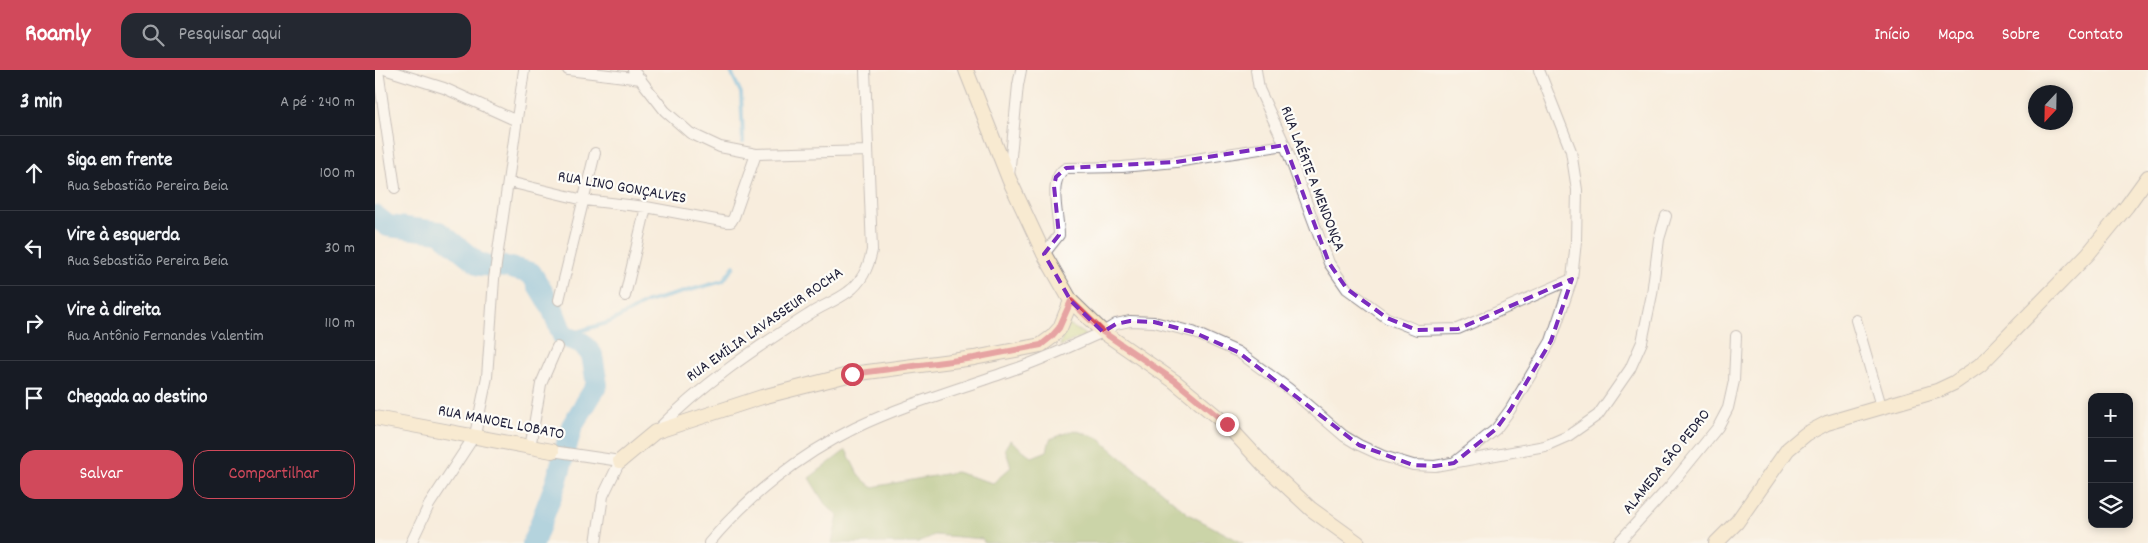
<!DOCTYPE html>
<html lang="pt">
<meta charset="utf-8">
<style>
:root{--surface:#171b24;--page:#242831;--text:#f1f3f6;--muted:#9ea1a6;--line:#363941;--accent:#d1495b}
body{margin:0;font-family:Dekko,sans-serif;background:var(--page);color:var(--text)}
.controls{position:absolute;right:15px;bottom:15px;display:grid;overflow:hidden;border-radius:10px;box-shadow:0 2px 8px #0003}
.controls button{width:45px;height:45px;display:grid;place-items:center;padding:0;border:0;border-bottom:1px solid var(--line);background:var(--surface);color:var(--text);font:25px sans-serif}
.compass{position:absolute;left:1653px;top:15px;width:45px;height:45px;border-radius:50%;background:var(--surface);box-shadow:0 2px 8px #0003;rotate:202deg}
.stop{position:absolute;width:15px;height:15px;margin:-11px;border:4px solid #d1495b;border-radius:50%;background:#fff}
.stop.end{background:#d1495b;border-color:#fff;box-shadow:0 1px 5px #0008}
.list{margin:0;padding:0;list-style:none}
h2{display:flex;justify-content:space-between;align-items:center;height:65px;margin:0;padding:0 20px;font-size:21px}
h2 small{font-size:16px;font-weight:400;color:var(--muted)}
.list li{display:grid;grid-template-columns:32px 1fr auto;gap:15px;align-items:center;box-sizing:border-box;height:75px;padding:0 20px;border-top:1px solid var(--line)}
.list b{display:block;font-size:19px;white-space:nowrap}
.list p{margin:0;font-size:16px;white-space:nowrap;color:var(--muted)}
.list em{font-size:16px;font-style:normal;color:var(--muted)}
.actions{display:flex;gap:10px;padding:15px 20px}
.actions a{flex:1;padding:11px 0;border:1px solid var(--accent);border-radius:15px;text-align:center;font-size:18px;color:var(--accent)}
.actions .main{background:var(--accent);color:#fff}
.icon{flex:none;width:28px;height:28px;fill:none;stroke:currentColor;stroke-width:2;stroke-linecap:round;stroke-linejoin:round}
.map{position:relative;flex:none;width:1773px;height:473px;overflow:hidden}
header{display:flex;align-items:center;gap:30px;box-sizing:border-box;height:70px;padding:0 25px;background:var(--accent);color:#fff}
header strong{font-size:24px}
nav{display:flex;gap:28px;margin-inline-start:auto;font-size:18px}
.search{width:350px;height:45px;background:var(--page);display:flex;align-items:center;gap:12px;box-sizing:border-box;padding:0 18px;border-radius:15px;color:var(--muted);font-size:19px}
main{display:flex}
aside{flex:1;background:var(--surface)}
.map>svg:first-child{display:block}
.green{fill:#bed377;stroke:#707a59}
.forest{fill:#96b568;stroke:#5c6c52}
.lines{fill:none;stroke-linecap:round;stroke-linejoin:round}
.stream{stroke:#63b3de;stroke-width:4}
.river{stroke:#63b3de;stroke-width:22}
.street-casing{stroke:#8d888c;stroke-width:12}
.secondary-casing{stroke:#8d888c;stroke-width:16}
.street{stroke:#fff;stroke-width:10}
.secondary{stroke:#f9e7c3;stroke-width:14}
.route{stroke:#d1495b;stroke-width:6}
.marked{fill:none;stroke:#7b2cbf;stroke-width:4;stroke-dasharray:10 6;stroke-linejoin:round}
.labels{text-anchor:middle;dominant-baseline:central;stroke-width:4.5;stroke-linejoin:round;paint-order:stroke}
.street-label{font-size:16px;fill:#22223b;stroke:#fdfcf7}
</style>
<header>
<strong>Roamly</strong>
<div class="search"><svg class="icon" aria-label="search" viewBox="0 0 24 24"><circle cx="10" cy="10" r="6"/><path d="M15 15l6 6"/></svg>Pesquisar aqui</div>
<nav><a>Início</a><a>Mapa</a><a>Sobre</a><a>Contato</a></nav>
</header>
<main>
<aside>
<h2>3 min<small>A pé · 240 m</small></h2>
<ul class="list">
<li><svg class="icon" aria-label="ahead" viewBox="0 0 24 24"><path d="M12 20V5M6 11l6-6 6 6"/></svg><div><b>Siga em frente</b><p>Rua Sebastião Pereira Beia</p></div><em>100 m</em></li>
<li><svg class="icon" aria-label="left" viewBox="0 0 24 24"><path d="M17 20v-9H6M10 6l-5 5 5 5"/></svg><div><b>Vire à esquerda</b><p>Rua Sebastião Pereira Beia</p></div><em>30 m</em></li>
<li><svg class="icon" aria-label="right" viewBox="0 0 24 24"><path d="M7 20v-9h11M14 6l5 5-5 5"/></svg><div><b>Vire à direita</b><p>Rua Antônio Fernandes Valentim</p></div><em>110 m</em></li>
<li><svg class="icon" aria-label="arrive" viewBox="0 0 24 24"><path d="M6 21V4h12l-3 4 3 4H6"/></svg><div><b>Chegada ao destino</b></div></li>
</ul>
<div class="actions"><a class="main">Salvar</a><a>Compartilhar</a></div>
</aside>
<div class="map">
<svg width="1773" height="473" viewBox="0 0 1773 473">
<rect width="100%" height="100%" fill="#fdfcf7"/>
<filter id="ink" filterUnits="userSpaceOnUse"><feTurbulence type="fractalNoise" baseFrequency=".02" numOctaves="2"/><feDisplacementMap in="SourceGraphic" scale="10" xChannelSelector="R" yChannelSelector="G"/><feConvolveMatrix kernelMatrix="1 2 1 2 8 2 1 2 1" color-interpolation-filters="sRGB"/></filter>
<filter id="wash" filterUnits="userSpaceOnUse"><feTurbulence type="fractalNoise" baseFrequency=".0096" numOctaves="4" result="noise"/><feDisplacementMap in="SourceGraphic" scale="20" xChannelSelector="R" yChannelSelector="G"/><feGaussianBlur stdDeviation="1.12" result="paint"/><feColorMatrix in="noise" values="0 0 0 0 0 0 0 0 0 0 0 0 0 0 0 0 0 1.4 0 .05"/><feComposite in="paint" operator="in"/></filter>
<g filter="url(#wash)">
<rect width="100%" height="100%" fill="#f8eddd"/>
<path class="green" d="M691,253l20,12 -26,11z"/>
<path class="forest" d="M699,360l23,7 91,77 55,29h-259l-1,-4 -49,-4 -16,8h-86l6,-27 -13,-12 -16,-26 37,-28 13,26 13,11 84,-15 37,11 18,-16 -6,-19 5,-8 22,17 15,-6 3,-12z"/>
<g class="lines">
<path class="stream" d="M355,0l11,23 2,49
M188,266l47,-14 37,-20 76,-21 11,-15"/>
<path class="river" d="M0,146l13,10 51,6 41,33 27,2 24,6 21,35 11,28 19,7 10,12 5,30 -25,41 -16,57 -23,60"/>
</g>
</g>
<g filter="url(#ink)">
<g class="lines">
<defs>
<path id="street" d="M3,0l17,118
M12,0l57,18 73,33
M193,0l73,9
M258,0l32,41 25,22 30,14 36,7 112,-3
M881,0l3,19 26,56 44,118 18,26 40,29 30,12 41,-1 114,-50
M634,106l9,-91 3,-15
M134,112l75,18 62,7 81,15h4l3,-5 22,-63
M669,184l15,-19c0,-19 -12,-57 7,-67l56,-1 54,-5 109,-17
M250,226l21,-89
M184,230l36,-147
M1481,250l25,86
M281,361c45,-46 98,-82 152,-116 13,-9 28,-14 40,-23 14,-10 21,-26 24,-42l-7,-180
M155,378l11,-64 16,-37
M177,381l68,10 -17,35 -7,47
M1080,392l41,-33 14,-19 41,-69 21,-62 4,-38 1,-51 -6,-39 -32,-81
M36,473l18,-38 46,-70 12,-58 7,-98 30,-209
M334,473c39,-47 91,-88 146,-115 50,-24 104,-39 157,-58 31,-10 61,-25 91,-38l13,-8 14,-3 24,1 39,10 45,20 50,36 56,48 15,9 24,11 30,9 22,1 110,-20 23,-10 30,-21 32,-46 12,-27 10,-48 7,-55 7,-23
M1243,473l52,-57 48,-59 10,-19 6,-27 2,-45"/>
<path id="secondary" d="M591,0l43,109 35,75 27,47 32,31 71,49 53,44 37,40 47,44 47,34
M0,348l177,33
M245,391l35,-29 107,-35 90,-23 122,-16 67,-13 11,-8 8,-9 11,-27
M1341,473l21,-21 51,-73 18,-15 21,-11 110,-32 17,-8 26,-18 108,-111 39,-48 21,-29"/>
</defs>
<use href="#street" class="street-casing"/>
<use href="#secondary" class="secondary-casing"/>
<use href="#street" class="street"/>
<use href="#secondary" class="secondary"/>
</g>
</g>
<g class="lines" filter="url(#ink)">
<path class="route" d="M477,304l122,-16 67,-13 10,-8 8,-9 12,-27 32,31 72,49 52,43"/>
</g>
<path d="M0 0H1773V473H0ZM910,75l44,118 18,26 40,29 30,12 41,-1 114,-50 -21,62 -41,69 -14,19 -42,34 -19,3 -22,-1 -54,-20 -121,-93 -45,-20 -39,-10 -24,-1 -14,3 -13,8 -32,-31 -27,-47 15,-19 -5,-49 2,-9 10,-9 110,-6z" fill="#f8eddd" fill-opacity=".55" fill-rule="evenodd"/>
<path class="marked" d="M910,75l44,118 18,26 40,29 30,12 41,-1 114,-50 -21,62 -41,69 -14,19 -42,34 -19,3 -22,-1 -54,-20 -121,-93 -45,-20 -39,-10 -24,-1 -14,3 -13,8 -32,-31 -27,-47 15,-19 -5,-49 2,-9 10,-9 110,-6z"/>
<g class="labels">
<g class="street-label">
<text transform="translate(937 109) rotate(69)">RUA LAÉRTE A MENDONÇA</text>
<text transform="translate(247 118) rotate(10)">RUA LINO GONÇALVES</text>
<text transform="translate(390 255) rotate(-35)">RUA EMÍLIA LAVASSEUR ROCHA</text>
<text transform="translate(126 353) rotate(11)">RUA MANOEL LOBATO</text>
<text transform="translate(1292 392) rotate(-51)">ALAMEDA SÃO PEDRO</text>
</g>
</g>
</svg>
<div class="controls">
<button>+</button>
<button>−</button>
<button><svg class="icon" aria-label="layers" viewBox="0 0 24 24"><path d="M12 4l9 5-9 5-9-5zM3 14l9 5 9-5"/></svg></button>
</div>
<svg class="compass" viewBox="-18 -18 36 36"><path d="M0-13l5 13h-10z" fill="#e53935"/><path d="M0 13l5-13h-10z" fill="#9ea1a6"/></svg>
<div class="stop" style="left:477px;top:304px"></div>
<div class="stop end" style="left:852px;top:354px"></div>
</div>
</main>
